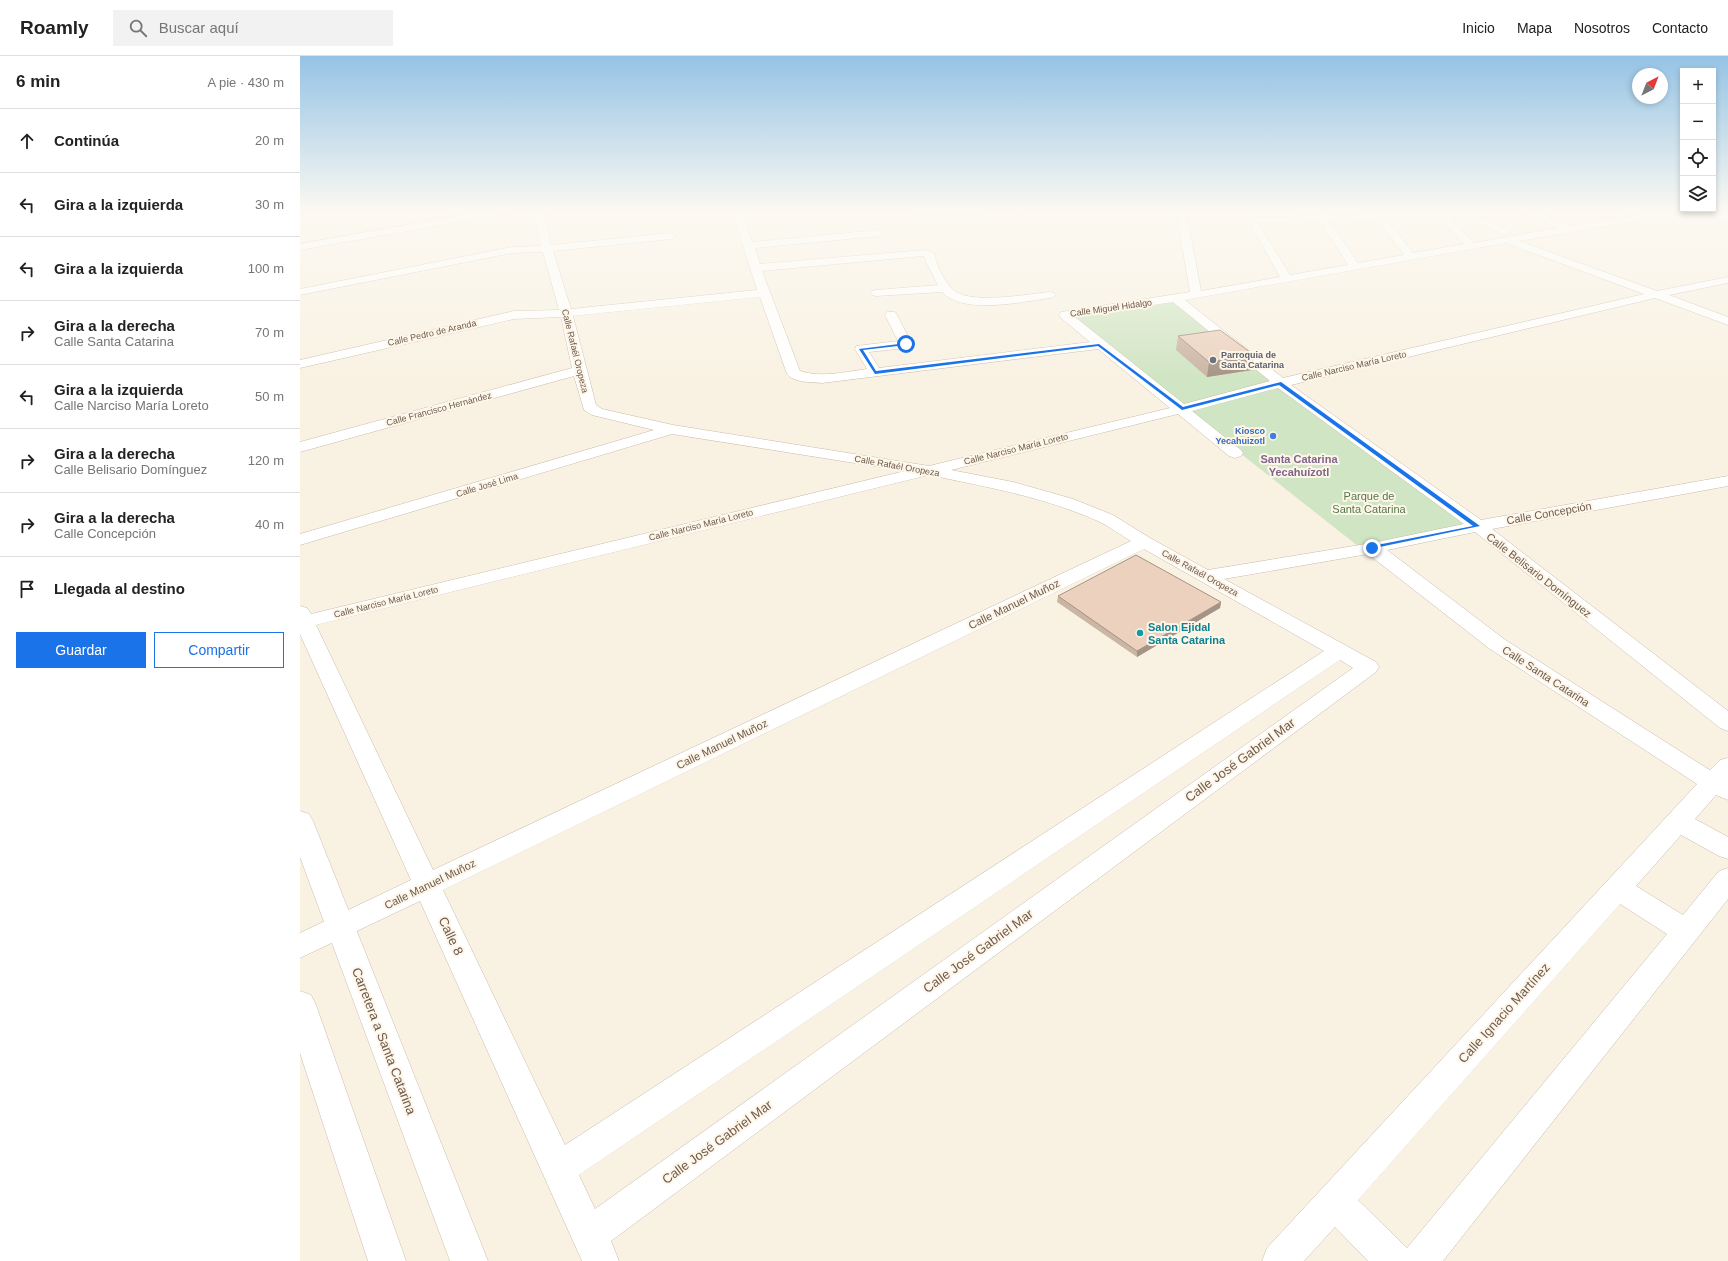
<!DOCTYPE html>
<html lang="es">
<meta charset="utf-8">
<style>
:root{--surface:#fff;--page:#f2f2f2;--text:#222;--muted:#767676;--line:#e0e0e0;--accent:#1a73e8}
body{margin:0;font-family:Arial,sans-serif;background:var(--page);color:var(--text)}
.controls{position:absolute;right:12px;top:12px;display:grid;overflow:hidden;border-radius:0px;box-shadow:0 2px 6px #0003}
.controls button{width:36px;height:36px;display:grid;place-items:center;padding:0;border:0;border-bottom:1px solid var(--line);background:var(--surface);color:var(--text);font:20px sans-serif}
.compass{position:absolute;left:1332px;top:12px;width:36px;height:36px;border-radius:50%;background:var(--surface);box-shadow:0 2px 6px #0003;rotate:42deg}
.stop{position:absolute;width:12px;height:12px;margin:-9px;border:3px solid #1a73e8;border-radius:50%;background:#fff}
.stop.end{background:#1a73e8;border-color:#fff;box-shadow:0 1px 4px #0008}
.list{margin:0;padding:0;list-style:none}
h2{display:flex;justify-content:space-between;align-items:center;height:52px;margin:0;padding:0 16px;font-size:17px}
h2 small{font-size:13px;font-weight:400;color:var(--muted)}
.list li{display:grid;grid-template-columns:26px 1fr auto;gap:12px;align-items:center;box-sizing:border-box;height:64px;padding:0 16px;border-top:1px solid var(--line)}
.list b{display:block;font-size:15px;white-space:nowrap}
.list p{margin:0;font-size:13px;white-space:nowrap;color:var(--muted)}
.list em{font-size:13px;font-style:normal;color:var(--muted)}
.actions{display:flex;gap:8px;padding:12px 16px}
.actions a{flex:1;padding:9px 0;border:1px solid var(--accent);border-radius:0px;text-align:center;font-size:14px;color:var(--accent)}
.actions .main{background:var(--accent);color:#fff}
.icon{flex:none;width:22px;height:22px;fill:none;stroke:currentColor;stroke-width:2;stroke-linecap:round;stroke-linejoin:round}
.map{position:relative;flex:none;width:1428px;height:1205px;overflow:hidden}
header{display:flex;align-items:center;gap:24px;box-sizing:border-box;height:56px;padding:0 20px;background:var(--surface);border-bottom:1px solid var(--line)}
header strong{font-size:19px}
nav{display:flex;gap:22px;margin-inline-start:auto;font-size:14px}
.search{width:280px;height:36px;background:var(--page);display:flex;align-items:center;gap:10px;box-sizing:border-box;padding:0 14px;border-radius:0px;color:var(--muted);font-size:15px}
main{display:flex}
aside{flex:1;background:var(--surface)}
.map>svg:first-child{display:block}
.green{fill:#d0e5c3}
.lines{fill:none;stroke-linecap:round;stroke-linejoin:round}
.minor-casing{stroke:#c9baab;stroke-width:1}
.secondary-casing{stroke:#cebcac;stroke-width:1}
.minor{fill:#fff;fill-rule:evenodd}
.secondary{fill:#fff;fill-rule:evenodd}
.wall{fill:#cbb5a3}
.shaded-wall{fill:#a59385}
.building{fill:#ecd2be;stroke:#a59385}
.route{fill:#1a73e8}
.worship-dot{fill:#6b7280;stroke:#fdf6e9;stroke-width:1.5}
.shop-dot{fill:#3f7fe0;stroke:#fdf6e9;stroke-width:1.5}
.culture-dot{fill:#0f9aa8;stroke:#fdf6e9;stroke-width:1.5}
.labels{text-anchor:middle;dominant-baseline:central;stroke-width:4;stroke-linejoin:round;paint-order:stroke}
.far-street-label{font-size:9px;fill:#6e5a4c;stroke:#fdf6e9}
.far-worship-label{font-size:9px;font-weight:bold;fill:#5b616d;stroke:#fdf6e9;text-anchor:start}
.far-shop-label{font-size:9px;font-weight:bold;fill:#366cbe;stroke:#fdf6e9;text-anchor:end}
.far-quarter-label{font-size:11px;font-weight:bold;fill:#7f648b;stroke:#fdf6e9}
.park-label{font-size:11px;fill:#547948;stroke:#fdf6e9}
.street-label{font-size:11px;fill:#6e5a4c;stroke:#fdf6e9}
.culture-label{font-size:11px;font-weight:bold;fill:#0d838f;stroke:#fdf6e9;text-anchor:start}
.near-street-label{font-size:13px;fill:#6e5a4c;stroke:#fdf6e9}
</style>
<header>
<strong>Roamly</strong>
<div class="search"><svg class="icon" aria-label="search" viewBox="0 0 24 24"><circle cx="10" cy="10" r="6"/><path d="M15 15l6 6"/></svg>Buscar aquí</div>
<nav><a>Inicio</a><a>Mapa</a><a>Nosotros</a><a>Contacto</a></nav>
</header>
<main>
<aside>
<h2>6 min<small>A pie · 430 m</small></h2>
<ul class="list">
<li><svg class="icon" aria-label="ahead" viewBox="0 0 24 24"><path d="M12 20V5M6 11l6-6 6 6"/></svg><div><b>Continúa</b></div><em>20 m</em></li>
<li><svg class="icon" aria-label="left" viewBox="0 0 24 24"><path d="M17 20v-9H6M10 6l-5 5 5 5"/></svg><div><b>Gira a la izquierda</b></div><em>30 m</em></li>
<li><svg class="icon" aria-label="left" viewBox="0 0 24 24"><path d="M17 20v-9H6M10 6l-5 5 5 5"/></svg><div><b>Gira a la izquierda</b></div><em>100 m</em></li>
<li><svg class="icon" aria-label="right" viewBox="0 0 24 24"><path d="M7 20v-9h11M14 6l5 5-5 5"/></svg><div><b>Gira a la derecha</b><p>Calle Santa Catarina</p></div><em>70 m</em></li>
<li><svg class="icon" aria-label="left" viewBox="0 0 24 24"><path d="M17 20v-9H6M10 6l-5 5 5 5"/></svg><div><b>Gira a la izquierda</b><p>Calle Narciso María Loreto</p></div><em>50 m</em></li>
<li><svg class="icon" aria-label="right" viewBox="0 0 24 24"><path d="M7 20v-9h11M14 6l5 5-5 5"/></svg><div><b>Gira a la derecha</b><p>Calle Belisario Domínguez</p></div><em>120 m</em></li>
<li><svg class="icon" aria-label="right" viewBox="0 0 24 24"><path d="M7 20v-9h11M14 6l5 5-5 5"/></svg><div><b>Gira a la derecha</b><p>Calle Concepción</p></div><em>40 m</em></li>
<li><svg class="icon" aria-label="arrive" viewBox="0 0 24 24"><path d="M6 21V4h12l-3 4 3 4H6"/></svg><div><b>Llegada al destino</b></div></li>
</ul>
<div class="actions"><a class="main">Guardar</a><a>Compartir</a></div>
</aside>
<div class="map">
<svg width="1428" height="1205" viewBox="0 0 1428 1205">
<rect width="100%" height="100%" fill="#f9f2e3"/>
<path class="green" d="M598,155h125l-99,9z
M869,244l115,84 -99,24 -120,-93z
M983,329l193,146 -113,19 -179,-141z"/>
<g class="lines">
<defs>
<path id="minor" d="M0,155h8l-8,4z
M184,155h23l-4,3 -203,36v-6z
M233,155h10l8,34 120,-12 5,3 -5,3 -118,12 18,58 186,-19 -25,-79h10l10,31 127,-12 5,3 -5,3 -124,12 5,16 164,-14 10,3c2,3 1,5 2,8 3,9 10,21 15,27 16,18 76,6 99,4l4,1 2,2 -2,2 -4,1c-29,4 -87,17 -108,-6l-66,4 -4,-1 -2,-2 2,-2 4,-1 62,-5 -12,-23 -1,-5 -2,-1 -161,15 38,100c21,7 45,1 67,-2l-12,-20 1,-3 42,-5 -13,-26 2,-3h8l2,3 15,29 -1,3 -5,1 -37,4 10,16 211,-26 -29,-24 -2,-3 2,-3 129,-20 -14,-81h10l15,80 79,-14 -37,-66h10l2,6 61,-1 -2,-5h9l3,4 48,-1 -2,-3h9l2,3 84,-3 42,19 1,2 -5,3 -40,-17h-15l23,25 85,-15 -36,-17h13l35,15 89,-15h23l-4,3 -159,27 138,50 71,-14v6l-59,12 59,22v8l-73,-27 -364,87 190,135 247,-44v10l-236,43 236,182v20l-8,-3 -245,-196 -88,18 117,89 204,130 2,1 10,-10 8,-2v42l-12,-5 -21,24 33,18v22l-9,-3 -38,-21 -45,51 47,29 36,-44 9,-3v31l-285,362h-75l-33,-34 -31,34h-42l5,-13 430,-464 -207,-135 -122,-95 -144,25 152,83 3,5 -3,5 -765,569 8,20h-37l-162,-360 -120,57v-25l111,-53 -111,-246v-28l7,2 4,6 594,-143 -233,-37 -372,111v-11l354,-104 -62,-15 -8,-5 -10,-34 -274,76v-10l272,-74 -11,-51 -47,2 -214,49v-8l214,-49 45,-1 -16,-58 -31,1 -212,42v-6l212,-42 29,-1zM1140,162l24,26 -51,9 -25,-33zM1078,164l26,35 -46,8 -29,-42zM1020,165l28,44 -58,10 -32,-52zM1206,187l138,51 -361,84 -98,-78zM460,241l27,77c7,9 25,8 35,9l276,-34 72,59 -241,58 -256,-41 -71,-16 -6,-4 -23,-89zM873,246l97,79 -86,23 -109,-87zM978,332l186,136 -92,19 -164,27 -58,-32 -37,-23 -40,-16 -60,-17 -62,-12 227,-56 51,42 6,2 6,-2 2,-3 -2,-3 -49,-39zM629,419c58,12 116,22 171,47 10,5 21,13 31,19l-698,329 -117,-245zM844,493l180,102 -759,494 -122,-255zM1040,604l13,8 -758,541 -16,-34zM1320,848l47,30 -260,314 -49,-48z
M1398,155h15l15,5v6z"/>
<path id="secondary" d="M0,755l9,3 4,7 175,440h-38l-150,-404z
M0,935l11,4 5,10 90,256h-38l-68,-208z"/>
</defs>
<use href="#minor" class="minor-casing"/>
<use href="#secondary" class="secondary-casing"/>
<use href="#minor" class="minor"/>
<use href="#secondary" class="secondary"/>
</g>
<path class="wall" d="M878,280l76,19 -2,15 -45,7 -31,-27z
M758,540l163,6 -1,6 -83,49 -80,-55z"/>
<path class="shaded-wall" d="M954,299l-2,15 -45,7 2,-15z
M921,546l-1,6 -83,49v-6z"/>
<path class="building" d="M920,274l34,25 -45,7 -31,-26z
M836,499l85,47 -84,49 -79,-55z"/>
<linearGradient id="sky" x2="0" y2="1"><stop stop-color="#95c3e5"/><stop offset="0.48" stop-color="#fcf9f2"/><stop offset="1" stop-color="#fcf9f2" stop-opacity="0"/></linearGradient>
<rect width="1428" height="324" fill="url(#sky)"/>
<path class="route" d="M607,287l-1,2 -43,5 13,21 223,-27 84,63 98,-25 199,144 -110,23v-2l2,-1 101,-20 -194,-141 -97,25 -84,-64 -223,28 -16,-25z"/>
<circle class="worship-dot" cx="913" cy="304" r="4"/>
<circle class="shop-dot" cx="973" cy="380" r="4"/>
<circle class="culture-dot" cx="840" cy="577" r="4"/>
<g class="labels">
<g class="far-street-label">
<text transform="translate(811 252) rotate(-8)">Calle Miguel Hidalgo</text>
<text transform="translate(132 277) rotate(-13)">Calle Pedro de Aranda</text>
<text transform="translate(275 295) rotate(76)">Calle Rafaél Oropeza</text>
<text transform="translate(1054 310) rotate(-13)">Calle Narciso María Loreto</text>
<text transform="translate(139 353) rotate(-15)">Calle Francisco Hernández</text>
<text transform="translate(716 393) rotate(-14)">Calle Narciso María Loreto</text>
<text transform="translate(597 410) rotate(10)">Calle Rafaél Oropeza</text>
<text transform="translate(187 429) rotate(-17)">Calle José Lima</text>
<text transform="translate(401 469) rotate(-14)">Calle Narciso María Loreto</text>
<text transform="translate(900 517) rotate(29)">Calle Rafaél Oropeza</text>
<text transform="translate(86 546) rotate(-14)">Calle Narciso María Loreto</text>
</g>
<g class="far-worship-label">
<text x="921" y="299">Parroquia de<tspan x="921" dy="10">Santa Catarina</tspan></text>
</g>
<g class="far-shop-label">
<text x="965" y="375">Kiosco<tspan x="965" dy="10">Yecahuizotl</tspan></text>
</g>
<g class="far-quarter-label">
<text x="999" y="403">Santa Catarina<tspan x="999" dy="13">Yecahuízotl</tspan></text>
</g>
<g class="park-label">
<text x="1069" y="440">Parque de<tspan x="1069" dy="13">Santa Catarina</tspan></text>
</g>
<g class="street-label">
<text transform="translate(1249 457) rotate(-10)">Calle Concepción</text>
<text transform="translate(1239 519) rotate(38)">Calle Belisario Domínguez</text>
<text transform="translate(714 548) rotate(-26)">Calle Manuel Muñoz</text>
<text transform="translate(1246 620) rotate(33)">Calle Santa Catarina</text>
<text transform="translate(422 688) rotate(-26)">Calle Manuel Muñoz</text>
<text transform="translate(130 828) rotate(-26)">Calle Manuel Muñoz</text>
</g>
<g class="culture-label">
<text x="848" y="571">Salon Ejidal<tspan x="848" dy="13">Santa Catarina</tspan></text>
</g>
<g class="near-street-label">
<text transform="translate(940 704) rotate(-36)">Calle José Gabriel Mar</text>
<text transform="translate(151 880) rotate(65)">Calle 8</text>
<text transform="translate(678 895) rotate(-36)">Calle José Gabriel Mar</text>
<text transform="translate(1204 957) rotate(-48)">Calle Ignacio Martínez</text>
<text transform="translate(84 985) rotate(69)">Carretera a Santa Catarina</text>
<text transform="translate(417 1086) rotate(-36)">Calle José Gabriel Mar</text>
</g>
</g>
</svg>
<div class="controls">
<button>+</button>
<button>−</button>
<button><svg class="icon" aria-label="locate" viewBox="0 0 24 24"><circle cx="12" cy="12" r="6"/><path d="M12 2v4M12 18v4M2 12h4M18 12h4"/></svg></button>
<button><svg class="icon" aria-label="layers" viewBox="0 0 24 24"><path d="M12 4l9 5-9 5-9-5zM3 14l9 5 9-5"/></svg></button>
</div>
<svg class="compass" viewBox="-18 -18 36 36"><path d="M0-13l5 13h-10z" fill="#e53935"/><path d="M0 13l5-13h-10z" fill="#767676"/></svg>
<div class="stop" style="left:606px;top:288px"></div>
<div class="stop end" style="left:1072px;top:492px"></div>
</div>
</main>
